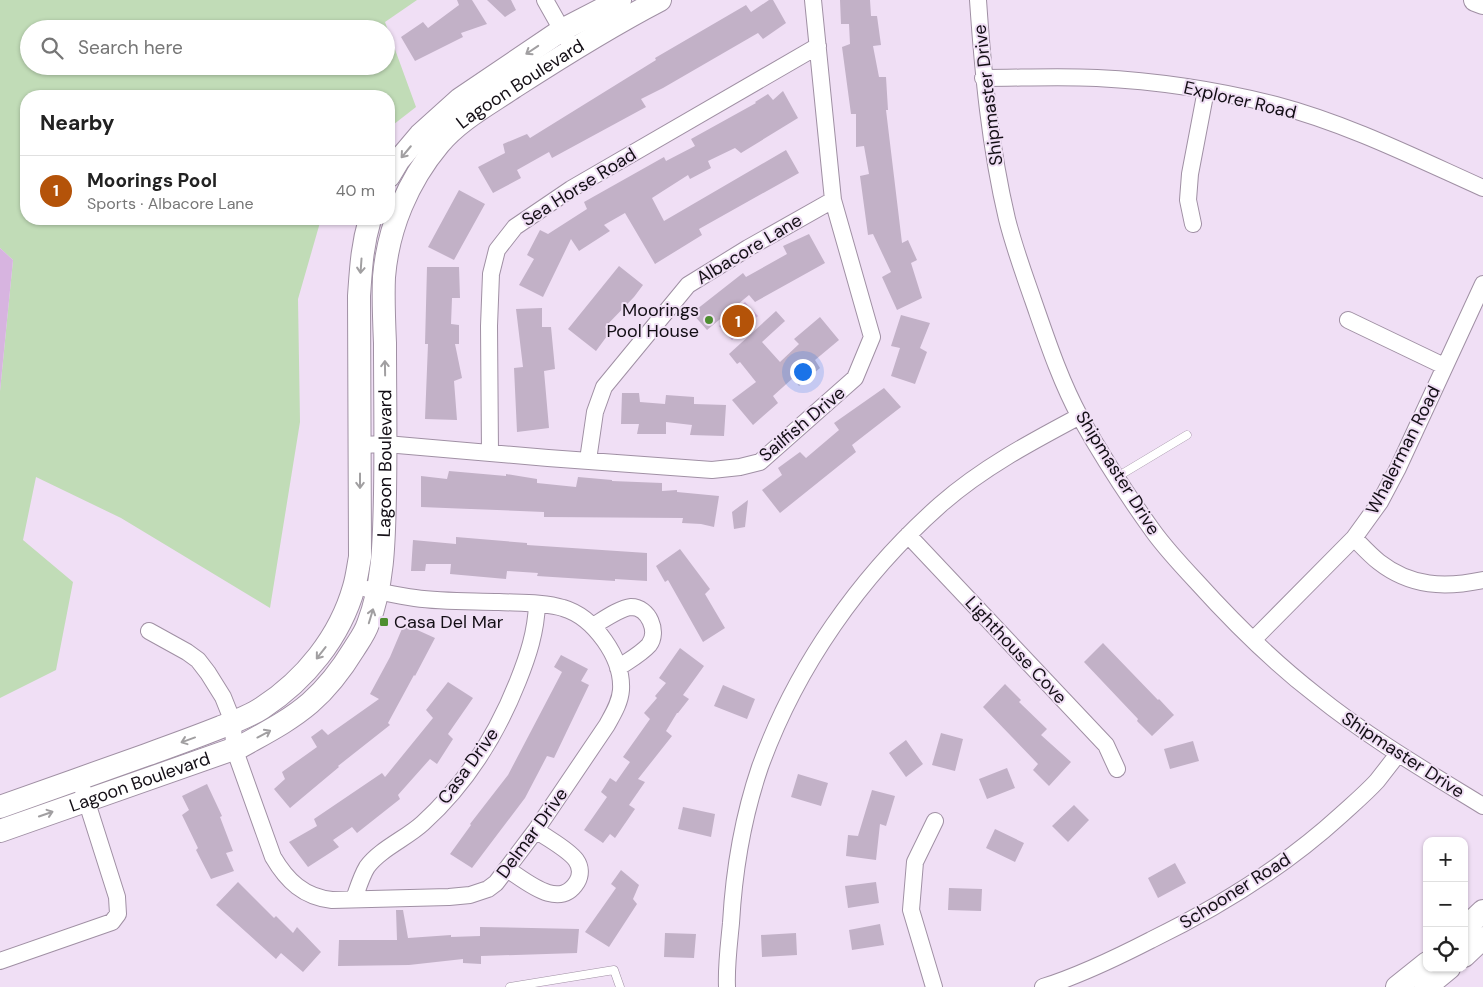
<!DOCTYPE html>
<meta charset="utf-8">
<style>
:root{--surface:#fff;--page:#f2f2f2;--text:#222;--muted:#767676;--line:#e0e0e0;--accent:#b45309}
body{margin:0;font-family:"DM Sans",sans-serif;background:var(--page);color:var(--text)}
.controls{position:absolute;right:15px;bottom:15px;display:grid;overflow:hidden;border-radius:10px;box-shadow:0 1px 4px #0004}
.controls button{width:45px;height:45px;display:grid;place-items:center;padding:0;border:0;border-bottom:1px solid var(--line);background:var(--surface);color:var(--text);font:25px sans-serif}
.you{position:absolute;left:802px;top:371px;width:18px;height:18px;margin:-12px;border:4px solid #fff;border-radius:50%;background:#1a73e8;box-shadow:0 0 0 8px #1a73e833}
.badge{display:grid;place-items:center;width:32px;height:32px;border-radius:50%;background:var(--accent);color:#fff;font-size:16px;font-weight:700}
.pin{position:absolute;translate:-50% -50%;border:2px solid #fff;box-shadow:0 1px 5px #0006}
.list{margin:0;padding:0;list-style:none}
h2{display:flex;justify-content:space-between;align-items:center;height:65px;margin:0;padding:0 20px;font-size:21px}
h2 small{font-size:16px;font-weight:400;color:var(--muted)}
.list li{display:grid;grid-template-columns:32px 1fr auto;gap:15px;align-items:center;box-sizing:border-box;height:70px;padding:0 20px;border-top:1px solid var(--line)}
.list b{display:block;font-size:19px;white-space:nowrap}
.list p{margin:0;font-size:16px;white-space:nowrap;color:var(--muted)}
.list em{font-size:16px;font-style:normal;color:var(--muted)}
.icon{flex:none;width:28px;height:28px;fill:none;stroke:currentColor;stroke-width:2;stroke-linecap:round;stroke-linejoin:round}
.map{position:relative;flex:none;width:1483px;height:987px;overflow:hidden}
.search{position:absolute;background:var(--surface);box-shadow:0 1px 4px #0004;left:20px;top:20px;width:375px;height:55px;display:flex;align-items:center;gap:12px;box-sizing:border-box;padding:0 18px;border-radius:28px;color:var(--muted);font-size:19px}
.panel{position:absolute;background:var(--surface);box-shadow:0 1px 4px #0004;left:20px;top:90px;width:375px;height:135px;border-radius:20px}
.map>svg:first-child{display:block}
.green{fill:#c1dcb7;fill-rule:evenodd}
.water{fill:#d7b4e0}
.building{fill:#c2b1c7}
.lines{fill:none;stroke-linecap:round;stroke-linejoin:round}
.lane-casing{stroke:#a090a4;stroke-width:9}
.street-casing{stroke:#a090a4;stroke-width:18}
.secondary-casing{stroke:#a090a4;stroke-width:24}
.lane{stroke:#fff;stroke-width:8}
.street{stroke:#fff;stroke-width:16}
.secondary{stroke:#fff;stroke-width:22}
.oneway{stroke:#a19fa1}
.poi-dot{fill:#4d8e30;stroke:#f0dff5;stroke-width:2}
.labels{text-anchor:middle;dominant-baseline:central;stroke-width:4;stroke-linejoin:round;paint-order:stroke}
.street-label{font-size:18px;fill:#130e15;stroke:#f0dff5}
.poi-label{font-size:18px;fill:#130e15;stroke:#f0dff5;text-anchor:end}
</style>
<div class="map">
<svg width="1483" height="987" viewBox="0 0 1483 987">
<rect width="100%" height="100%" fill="#f0dff5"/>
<path class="green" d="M0,0h417l-32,22 31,85 -27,21v-32h-363v123h295l-23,80 2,123 -30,186 -149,-90 -85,-41 -13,63 50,42 -17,88 -56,28v-307l13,-131 -13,-12zM29,29h357v37h-357z"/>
<path class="water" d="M0,248l13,12 -13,131z
M745,302l13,14 -26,24 -13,-14z"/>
<path class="building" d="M457,0h15l15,24 -26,9 2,4 -48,24 -14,-24 22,-15 5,6 31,-23z
M487,0h24l5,10 -11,7z
M769,0h4l13,23 -23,16 -5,-6 -95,55 -22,11 5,8 -94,51 -3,-6 -32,18 4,8 -28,15 -15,-26 27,-14 -2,-9 24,-10 3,4 126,-78 -1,-2 91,-53 5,7z
M840,0h30l1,16h6l4,29 -8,1 6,31h7l2,33h-2l16,133 6,-3 9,20 -6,3 11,35 -25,12 -15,-33 9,-5 -18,-38 -5,1 -8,-59 9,-2 -5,-28 -8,1v-33h-5l-9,-67 8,-3 -1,-20h-8z
M783,91l15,27 -57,35 -6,-5 -27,13 3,7 -21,11 -2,-4 -36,23 12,23 122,-71 13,23 -100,56 3,6 -47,29 -30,-51 -21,12 6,6 -31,20 -8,-12 -28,58 -24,-12 15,-26 -7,-4 13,-25 8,4 39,-25 -3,-7 80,-45 2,4 29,-15 -4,-7 65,-36 -1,-1 13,-8 5,6z
M459,190l26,14 -31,56 -26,-13z
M809,234l16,29 -70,39 -6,-7 -42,35 -15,-17 51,-40 3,4 41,-23 -4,-8z
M619,266l24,19 -9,12 -29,30 5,5 -14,19 -28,-22z
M427,267h32l1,31h-8l-1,26 8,1v19h-4l7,34 -8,3 3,39 -32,-1 3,-75h-3z
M542,308v19h9l4,42 -11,2 5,57 -32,4 -3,-64 9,-1 -7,-58z
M776,311l9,10 -23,21 18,20 19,-18 -5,-5 26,-22 19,23 -24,20 5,8 -21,18 -6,-8 -20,18 5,7 -25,22 -21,-25 24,-18 -16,-20 -3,2 -8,-10z
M901,315l29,8 -10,25 7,4 -12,32 -24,-8 9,-28 -9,-2z
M884,388l17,19 -49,38 4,7 -76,61 -18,-23 20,-15 -4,-7 22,-16 6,6 33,-28 -5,-7z
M622,393h17l1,9 25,2 1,-9 28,2v7l32,1 -2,31 -34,-1 2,-10 -26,-3v12h-29l2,-10h-18z
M449,471l57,5v-2l31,5v4l39,4 2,-10 34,3v1l50,2v8l15,-1v2l42,4 -5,31 -13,-3 -19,-1 1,-5 -139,-1v-5l-123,-5v-31l26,3z
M748,500l-3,27 -11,2 -2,-17z
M456,537l71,6v2l120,8v28l-32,-2v2l-78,-5 1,-3 -31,-2 -1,8 -56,-5 1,-10h-25l-1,7h-14l2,-31 43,4z
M680,549l30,40 -5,5 20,34 -22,14 -35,-62 -3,2 -9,-16z
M404,624l31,14 -20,38 -1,-1 -26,48 2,2 -52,41 1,1 -49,41 -16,-19 11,-10 -3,-7 35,-25 -6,-10 11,-8 6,6 51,-36 -9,-5 20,-37z
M1103,643l55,57 1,-1 15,16 -22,21 -15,-15 1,-2 -54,-57z
M680,648l24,18 -21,29 6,4 -11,14h-1l-11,18 6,5 -34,43 7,3 -16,23 6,4 -20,29 -5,-4 -7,9 -19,-13 23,-33 -6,-5 9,-14 6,4 14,-20 -7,-5 27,-38 -6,-6 13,-15 -2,-2 11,-13 -7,-5z
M561,655l27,14 -7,12 8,4 -35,73 -7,-2 -22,42 -53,70 -22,-14 21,-29 -1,-1 38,-49 54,-103 -8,-5z
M448,682l25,16 -25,36 5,5 -16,25 -7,-5 -32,36 2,4 -43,34 -5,-6 -19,13 6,7 -31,20 -19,-25 28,-16 -3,-7 68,-46 3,4 48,-59 -7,-8z
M1005,684l16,16 -2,2 28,27 -6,6 30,27 -22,24 -16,-16 5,-6 -55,-57z
M723,685l32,14 -8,20 -33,-13z
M941,733l22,6 -8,32 -23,-6z
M906,740l17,24 -17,13 -17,-24z
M1193,741l6,20 -29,8 -6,-20z
M1007,768l8,20 -28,11 -8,-20z
M798,774l30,9 -7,23 -30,-9z
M207,784l15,32 -2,1 13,34 -7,2 8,18 -23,8 -15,-29 2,-2 -16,-33 7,-5 -7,-14z
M872,790l23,6 -9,30 -6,-2 -4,36 -30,-4 2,-21 10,1z
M1074,805l15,15 -21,22 -16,-16z
M683,807l32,7 -4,23 -33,-8z
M995,829l29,14 -9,19 -29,-14z
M1175,863l11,20 -28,15 -10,-20z
M621,870l18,15 -6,14 4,5 -28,43 -24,-15 31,-44 -5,-4z
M238,882l36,36 2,-2 17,17 4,-6 24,25 -18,20 -22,-19 -5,6 -60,-54z
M876,882l3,21 -31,5 -3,-22z
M949,888l33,1 -1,22 -33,-1z
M396,910h7l5,28 43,-3v2l29,-1v-9l99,2 -2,24 -96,3v8l-18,-1v-4l-54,6 -71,1 1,-26h58z
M880,924l4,21 -32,5 -3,-20z
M665,933l31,1 -2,24 -30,-1z
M796,933l1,22 -35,2 -1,-22z"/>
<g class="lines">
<defs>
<path id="lane" d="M1117,477l70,-42
M510,987l104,-17 6,17"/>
<path id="street" d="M545,0l22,39
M978,0c5,73 12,147 29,219 7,28 17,55 26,81 14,40 27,80 47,117 22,39 47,78 73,114 13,18 28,34 43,50 37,41 76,80 120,114 52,42 110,76 167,111
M983,78c38,0 76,-2 114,0 60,3 120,12 179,27 72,19 140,53 207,83
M1193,224l-5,-24 2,-26 16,-84
M1348,320l96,46
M360,445l26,-1 162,14 164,12 28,-3 20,-5 95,-84 17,-41 -39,-137 -20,-200
M490,453l-1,-127 2,-52 6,-24 18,-23 56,-38 247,-143
M588,460l7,-48 9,-25 84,-102 60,-37 85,-48
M908,535l198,210 11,24
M1354,538c8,8 16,17 25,24 32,25 66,26 104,18
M593,626c10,-6 27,-18 38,-19 18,0 28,25 18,38 -8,9 -21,16 -31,23
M149,631l38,21 11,8 10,13 15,24 10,25 1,26 39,109c14,24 31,40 59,43l117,-3 21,-2 18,-6 8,-6 40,-53 71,-105c6,-11 13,-22 14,-35 2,-32 -27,-73 -58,-82 -19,-6 -44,-5 -64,-6 -28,-1 -56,0 -84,-4 -16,-2 -32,-6 -48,-9
M1253,640l101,-102 26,-36 18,-34 85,-184
M507,869c19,12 52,42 70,13 4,-7 4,-15 -1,-22 -8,-11 -28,-21 -40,-30
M354,899c4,-11 7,-22 13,-32 13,-18 40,-29 56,-44 43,-39 74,-89 95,-142 10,-25 18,-49 19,-77
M0,961l112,-39 6,-8 -1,-17 -34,-107
M727,987c-1,-21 2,-43 4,-64 3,-53 12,-106 29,-156 36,-100 100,-191 180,-262 42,-37 91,-63 140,-89
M934,987l-23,-77 4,-48 20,-41
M1043,987c38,-12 73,-29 108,-47 68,-33 133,-73 190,-125 12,-11 25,-22 36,-34 7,-9 14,-18 21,-27"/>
<g id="secondary">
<path d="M1475,0l8,3"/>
<path d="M389,176l9,-15 22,-26 40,-36 102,-69 58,-30"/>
<path d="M0,807c49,-17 97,-35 146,-52 25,-9 50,-18 75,-28 13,-5 29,-11 41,-19 43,-28 78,-71 92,-121 3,-10 4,-20 6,-30l-1,-261c2,-28 3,-50 11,-77"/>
<path id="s1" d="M0,831l242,-85c23,-13 47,-25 68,-43 16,-14 33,-36 44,-54 5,-8 11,-16 14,-25 16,-41 16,-86 17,-130 1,-50 0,-101 0,-151 -1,-22 -2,-44 -1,-66 4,-49 24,-96 55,-133 20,-24 50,-40 75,-57 48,-31 96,-61 146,-87"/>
<path d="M1464,929l19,-18"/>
<path d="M1464,956l19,-18"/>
<path d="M1397,987l30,-24"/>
<path d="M1426,987l23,-19"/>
</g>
</defs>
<use href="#lane" class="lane-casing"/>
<use href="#street" class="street-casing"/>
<use href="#secondary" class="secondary-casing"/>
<use href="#lane" class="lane"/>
<use href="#street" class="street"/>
<use href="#secondary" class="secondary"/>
</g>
<defs><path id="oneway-shaft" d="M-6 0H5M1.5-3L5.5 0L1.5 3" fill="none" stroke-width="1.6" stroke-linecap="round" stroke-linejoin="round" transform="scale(1.25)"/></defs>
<g class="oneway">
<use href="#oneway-shaft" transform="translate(532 50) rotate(146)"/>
<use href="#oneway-shaft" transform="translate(406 152) rotate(130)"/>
<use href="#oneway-shaft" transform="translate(361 266) rotate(94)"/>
<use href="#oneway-shaft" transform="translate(385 368) rotate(-91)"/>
<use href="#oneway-shaft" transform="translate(360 481) rotate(90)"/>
<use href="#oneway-shaft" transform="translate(371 616) rotate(-73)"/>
<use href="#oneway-shaft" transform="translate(321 653) rotate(128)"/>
<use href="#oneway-shaft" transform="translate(264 734) rotate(-28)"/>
<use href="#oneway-shaft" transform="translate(188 740) rotate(160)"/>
<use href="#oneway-shaft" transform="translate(46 814) rotate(-19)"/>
</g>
<g class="poi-dot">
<circle cx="709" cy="320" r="5"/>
<rect x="379" y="617" width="10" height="10" rx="2.5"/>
</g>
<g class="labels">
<g class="street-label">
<text stroke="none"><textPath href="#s1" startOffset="1032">Lagoon Boulevard</textPath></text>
<text transform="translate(988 95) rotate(-97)">Shipmaster Drive</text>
<text transform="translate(1240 100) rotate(13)">Explorer Road</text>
<text transform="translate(579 187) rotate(-32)">Sea Horse Road</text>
<text transform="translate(749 249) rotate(-31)">Albacore Lane</text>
<text transform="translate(802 424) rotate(-40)">Sailfish Drive</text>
<text transform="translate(1403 450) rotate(-63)">Whalerman Road</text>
<text stroke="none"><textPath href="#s1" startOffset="598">Lagoon Boulevard</textPath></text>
<text transform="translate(1118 473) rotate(58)">Shipmaster Drive</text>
<text transform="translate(1016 650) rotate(47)">Lighthouse Cove</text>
<text transform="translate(1403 755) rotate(33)">Shipmaster Drive</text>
<text transform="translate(468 766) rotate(-54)">Casa Drive</text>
<text stroke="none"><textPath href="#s1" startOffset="148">Lagoon Boulevard</textPath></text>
<text transform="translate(532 833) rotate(-54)">Delmar Drive</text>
<text transform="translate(1235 891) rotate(-32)">Schooner Road</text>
</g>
<g class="poi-label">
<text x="699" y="310">Moorings<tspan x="699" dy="21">Pool House</tspan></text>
<text x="394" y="622" text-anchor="start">Casa Del Mar</text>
</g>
</g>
</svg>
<div class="controls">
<button>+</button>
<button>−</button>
<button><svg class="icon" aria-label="locate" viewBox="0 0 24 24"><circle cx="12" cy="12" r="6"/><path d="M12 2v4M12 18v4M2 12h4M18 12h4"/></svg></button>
</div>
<div class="you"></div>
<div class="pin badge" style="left:738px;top:321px">1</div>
<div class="search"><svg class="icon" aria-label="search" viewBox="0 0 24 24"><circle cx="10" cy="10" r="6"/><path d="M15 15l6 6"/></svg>Search here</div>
<section class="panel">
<h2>Nearby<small></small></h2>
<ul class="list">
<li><span class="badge">1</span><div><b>Moorings Pool</b><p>Sports · Albacore Lane</p></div><em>40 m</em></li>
</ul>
</section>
</div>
